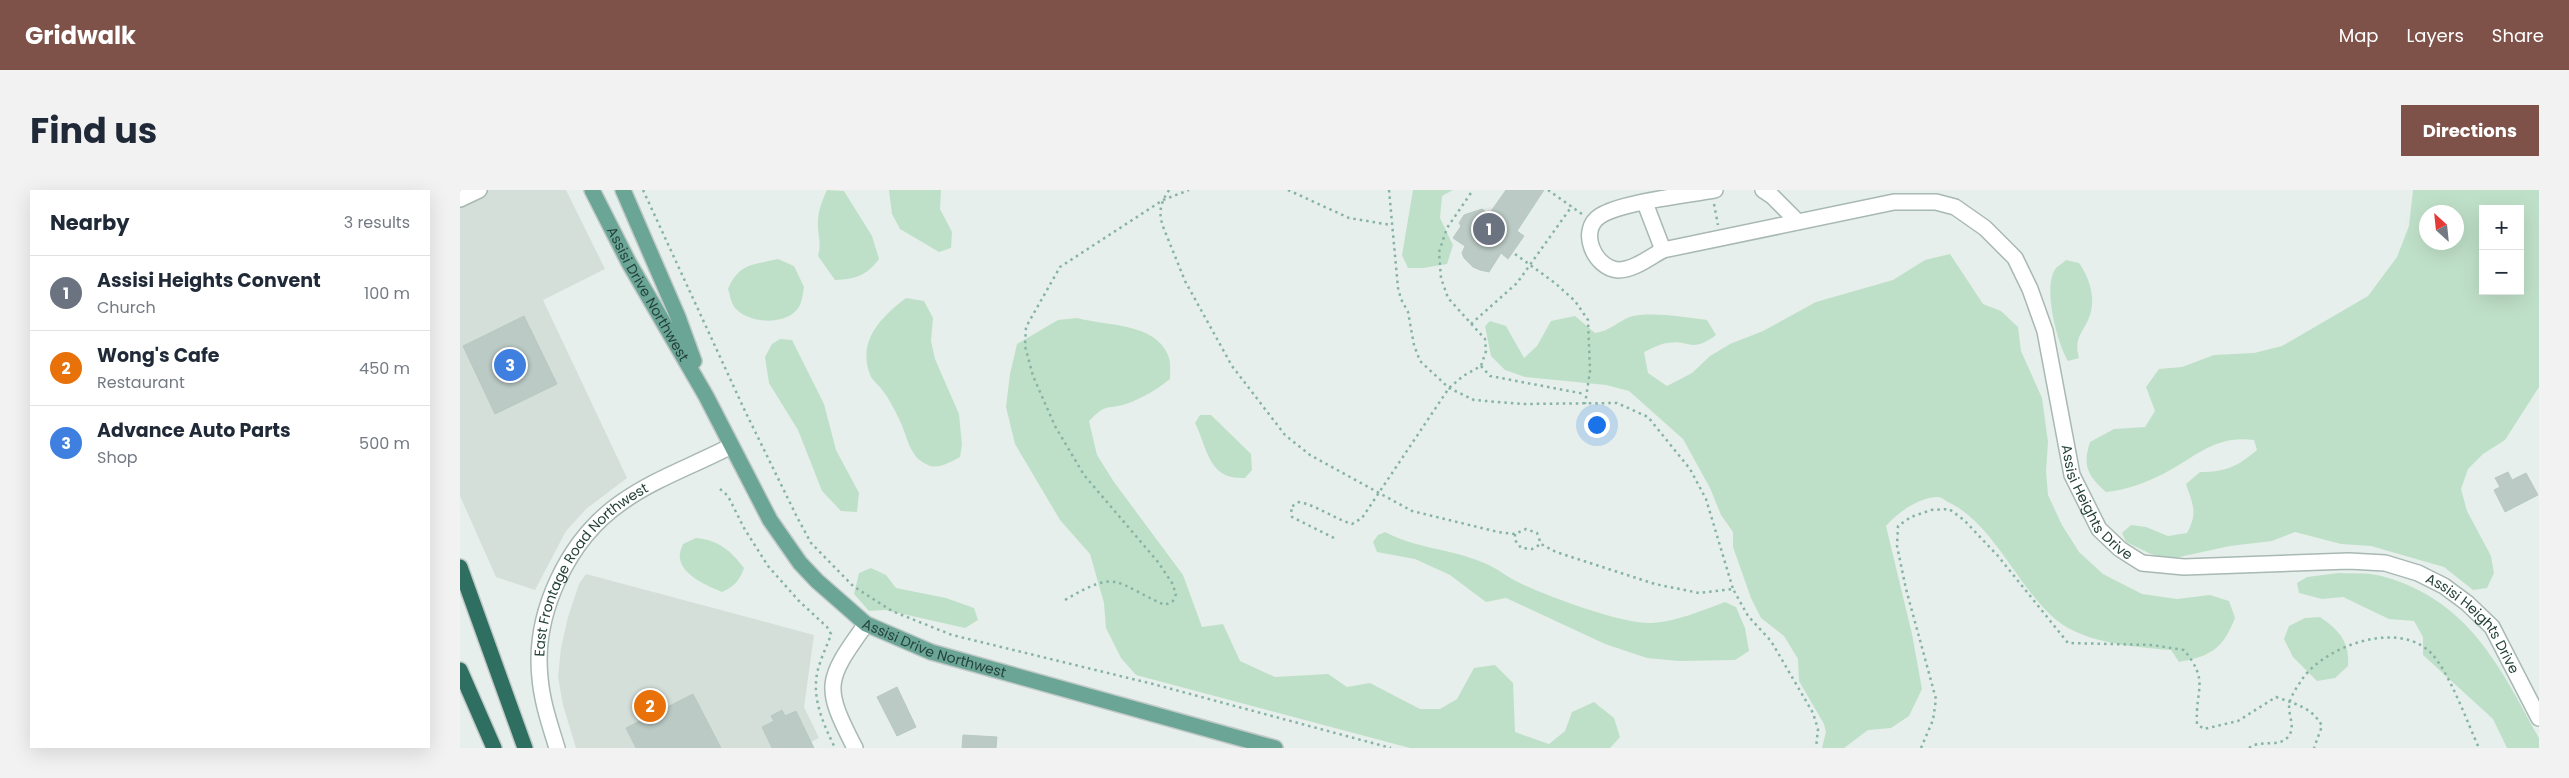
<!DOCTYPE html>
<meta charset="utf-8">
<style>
:root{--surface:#fff;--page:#f2f2f3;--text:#1f2937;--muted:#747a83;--line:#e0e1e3;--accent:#7f5249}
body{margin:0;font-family:Poppins,sans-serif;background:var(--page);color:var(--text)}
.controls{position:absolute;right:15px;top:15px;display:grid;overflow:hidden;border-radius:0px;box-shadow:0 5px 20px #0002}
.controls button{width:45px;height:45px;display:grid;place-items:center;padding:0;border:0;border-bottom:1px solid var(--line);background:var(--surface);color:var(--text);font:25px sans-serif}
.compass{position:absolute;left:1959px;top:15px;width:45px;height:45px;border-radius:50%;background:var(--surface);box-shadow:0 5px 20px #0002;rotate:333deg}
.you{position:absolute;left:1136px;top:234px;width:18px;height:18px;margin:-12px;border:4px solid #fff;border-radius:50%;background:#1a73e8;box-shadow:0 0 0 8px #1a73e833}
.badge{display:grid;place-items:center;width:32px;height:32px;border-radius:50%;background:var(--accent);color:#fff;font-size:16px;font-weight:700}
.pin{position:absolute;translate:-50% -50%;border:2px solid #fff;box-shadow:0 1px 5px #0006}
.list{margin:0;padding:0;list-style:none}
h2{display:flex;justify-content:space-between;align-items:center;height:65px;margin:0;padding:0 20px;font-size:21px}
h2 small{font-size:16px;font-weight:400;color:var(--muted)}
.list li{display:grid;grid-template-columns:32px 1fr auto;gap:15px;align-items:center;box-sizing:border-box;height:75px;padding:0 20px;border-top:1px solid var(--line)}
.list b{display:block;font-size:19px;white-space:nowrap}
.list p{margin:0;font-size:16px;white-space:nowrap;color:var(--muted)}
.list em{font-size:16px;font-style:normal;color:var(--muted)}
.map{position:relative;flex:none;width:2079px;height:558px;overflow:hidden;border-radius:0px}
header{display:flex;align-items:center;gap:30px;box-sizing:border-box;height:70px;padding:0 25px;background:var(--accent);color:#fff}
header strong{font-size:24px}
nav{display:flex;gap:28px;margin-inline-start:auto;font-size:18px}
.intro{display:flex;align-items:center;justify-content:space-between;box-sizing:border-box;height:120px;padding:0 30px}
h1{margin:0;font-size:35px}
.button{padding:12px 22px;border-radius:0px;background:var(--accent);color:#fff;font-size:18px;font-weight:700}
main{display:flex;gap:30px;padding:0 30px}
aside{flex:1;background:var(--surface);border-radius:0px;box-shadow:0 5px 20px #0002}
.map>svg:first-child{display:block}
.built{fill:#d4dfda}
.green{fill:#bfe0c8;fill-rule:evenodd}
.building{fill:#bbcac4;stroke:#b8c9c2}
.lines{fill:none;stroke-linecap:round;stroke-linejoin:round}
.minor-casing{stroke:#a8b8b2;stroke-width:18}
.major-casing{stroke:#c2cac8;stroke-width:18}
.highway-casing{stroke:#c2cac8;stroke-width:18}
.path{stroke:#86b3a5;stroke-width:2.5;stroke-dasharray:2.5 4;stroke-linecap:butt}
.minor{stroke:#fff;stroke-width:15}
.major{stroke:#6aa596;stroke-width:15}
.highway{stroke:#2f6f62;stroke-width:15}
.labels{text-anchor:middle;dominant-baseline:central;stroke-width:5;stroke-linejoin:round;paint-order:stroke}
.street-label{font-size:14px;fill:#24423a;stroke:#f7fbf9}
</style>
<header>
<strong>Gridwalk</strong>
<nav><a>Map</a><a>Layers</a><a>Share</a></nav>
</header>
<div class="intro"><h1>Find us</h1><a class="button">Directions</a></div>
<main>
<aside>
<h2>Nearby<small>3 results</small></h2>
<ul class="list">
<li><span class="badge" style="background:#6b7280">1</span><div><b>Assisi Heights Convent</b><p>Church</p></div><em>100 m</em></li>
<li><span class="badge" style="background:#e8710a">2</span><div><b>Wong's Cafe</b><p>Restaurant</p></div><em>450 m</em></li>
<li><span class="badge" style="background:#3f7fe0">3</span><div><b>Advance Auto Parts</b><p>Shop</p></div><em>500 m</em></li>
</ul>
</aside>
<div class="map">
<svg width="2079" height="558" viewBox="0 0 2079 558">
<rect width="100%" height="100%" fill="#e6efeb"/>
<path class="built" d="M0,0h106l39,79 -62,31 84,178 -41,31 -20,22 -31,59 -39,-13 -36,-81z
M126,384l228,61 -10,72 15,31 -20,10h-223l-13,-43 -5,-28 3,-29 7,-31 11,-33z"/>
<path class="green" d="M367,0l17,1 28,45 7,23c-13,17 -23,20 -44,21l-17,-24c3,-11 1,-17 0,-27 -1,-15 3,-26 9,-39z
M429,0h52l-1,19 12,23 -1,16 -12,4 -39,-23 -8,-15z
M953,0h40l-11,6 -2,22 13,27 -6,19 -24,4h-15l-6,-13z
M1953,0h126v197l-34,53 -22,14 -15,15 -7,20 6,22 24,45 3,17 -7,15 -14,2 -29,-23 -73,-21 -30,-2 -46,-12 -23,9 -42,5 -60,13 -19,-5 -25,-12 -4,-9 9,-8 15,2 22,9 19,-3c11,-20 6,-28 -1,-49l14,-12c25,0 37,-5 57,-22l-3,-10c-39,-5 -57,16 -89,33 -18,9 -38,17 -59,19 -18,-16 -24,-26 -16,-50l24,-13 31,-2 10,-16 -9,-24 13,-18 23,-2 32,-12 40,-2 28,-7 86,-50 29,-39 12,-31zM2023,19h37v82h-37zM1966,22h30v30h-30z
M1490,64l33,50 18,7 17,16 3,24 21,47 6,44 -2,29 2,24 14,30 17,27 24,22 39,20 35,5 33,-4 19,6 6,17c-12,31 -24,38 -56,44l-8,-12c-29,-2 -70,-6 -97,-19 -49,-22 -74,-105 -126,-129 -3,-2 -7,-5 -10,-5 -19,0 -41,16 -52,29l26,108 10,55 -13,27 -18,12 -23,2 -24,18h-22l4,-16 -2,-8 -25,-43 -1,-22 -14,-23 -23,-18 -10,-20 -18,-51v-15l-12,-17 -11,-27 -27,-49 -54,-48 -23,-6 -81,-8 -20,-7 -14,-14 -6,-30 5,-5 16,5 18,32 13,-12 14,-25 24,-5 20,17c16,-2 25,-14 38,-17 24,-4 50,1 74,4l9,15c-25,19 -27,4 -49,8 -8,1 -16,6 -23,9l4,21 19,13 25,-13 18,-17 20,-12 33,-13 53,-29 77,-22 32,-20z
M318,69l16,7 10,21c-1,6 -2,15 -5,20 -12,19 -50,17 -64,1 -4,-5 -5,-13 -7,-19 11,-26 25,-24 50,-30z
M1606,70l13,3c10,14 17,34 11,52 -6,18 -17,21 -11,43l-11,3c-11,-18 -26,-75 -12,-93 3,-3 7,-5 10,-8z
M446,108l18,3 9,17 -2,23 4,18 24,55 3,31 -2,12c-10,5 -22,13 -32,8 -19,-8 -20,-27 -28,-44 -5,-10 -10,-21 -17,-30 -3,-5 -9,-9 -12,-14 -15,-35 9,-59 35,-79z
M617,128c30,8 78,5 91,37 3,6 2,17 2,24 -14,11 -27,19 -44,25 -21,6 -19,-1 -37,17l8,34 17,27 69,93 19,52 21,-3 17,37 35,16 53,-3 19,13 23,-4 50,26h20l17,-10 17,-31 21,-3 18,18 2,49 34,12 16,-13 7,-19 22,-10 20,16 6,19 -10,11h-200l-274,-73 -15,-17 -15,-30 -2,-25 -14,-49 -30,-34 -45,-76 -9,-37 4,-33 7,-30 41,-24z
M320,149l12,1 32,64 12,46 23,43 -2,19 -16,-1 -19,-20 -24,-61 -29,-47 -4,-26 7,-13z
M740,225h11l40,39 1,16 -7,8c-37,2 -37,-29 -50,-55z
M925,342c29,16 66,17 97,30 14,5 26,16 40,22 28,13 100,40 130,39 26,-2 49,-12 73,-21l11,5 9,21 4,23 -14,9 -56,1 -32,-3 -42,-14 -99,-46 -20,4 -36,-27 -35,-16 -38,-7 -4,-10 5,-7z
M236,348c23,2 35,13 48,30 -4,12 -10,19 -22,24 -14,-6 -39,-16 -42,-33 -1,-4 1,-11 3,-15z
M411,378l15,7 10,13 50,10 28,10 4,12 -13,8 -80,-18 -16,1 -15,-17 5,-21z
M1879,383c15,1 32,-1 46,4 84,24 115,90 154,161v10h-32l-14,-29 -70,-64v-18l-9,-16 -25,-2 -46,-22 -21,2 -23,-6 -2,-10 10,-6z
M1860,427c19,13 30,25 28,49l-13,12 -18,3 -24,-24 -9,-18 5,-13 16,-8z"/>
<path class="building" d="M1046,0h38l-27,41 7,5 -16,23 -7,-6 -12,19 -9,-2 -7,-3 -9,-9 -2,-5 3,-7 -12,-8 8,-12 -2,-3 5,-8 18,-6 7,5z
M64,126l33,68 -62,30 -32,-68z
M2048,282l4,8 14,-7 12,22 -33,17 -11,-22 6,-3 -5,-9z
M437,497l19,40 -19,9 -20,-39z
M233,504l28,54h-85l-10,-20z
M322,520l3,6 11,-5 18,37h-42l-10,-21 12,-6 -3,-5z
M503,545l34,2 -1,11h-34z"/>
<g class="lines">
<defs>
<g id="minor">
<path id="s1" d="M1255,0c-26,5 -94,12 -115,26 -22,14 -6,52 18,54 16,0 32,-13 45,-20l231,-48h42l19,5 30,21 30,30 15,31 15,42 27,144 27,54 21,20 22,14 42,4 165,-6 36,2 33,10 26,13 23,17 25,24 47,91"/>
<path d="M1303,0l9,6 25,25"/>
<path d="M0,9l19,-9"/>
<path d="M1185,13l18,47"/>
<path id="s2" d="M97,558c-7,-23 -15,-46 -17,-70 -7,-65 28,-139 82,-176 34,-24 73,-37 109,-56"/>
<path d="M395,558c-32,-62 -30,-67 11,-124"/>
</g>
<g id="major">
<path id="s3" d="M132,0l37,73 77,133 64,124 30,43 17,18 49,43 65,28 344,96"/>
<path d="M163,0l55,127 16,44"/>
</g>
<path id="highway" d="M0,377l65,181
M0,480l34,78"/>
</defs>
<use href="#minor" class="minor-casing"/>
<use href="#major" class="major-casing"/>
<use href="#highway" class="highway-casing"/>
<path class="path" d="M183,0l102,221 52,106 14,26 42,43 39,25 60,24 201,49 238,64
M709,0l-6,10 -3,12 2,12 23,57 47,85 53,69 25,20 102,56 86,21 17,2 11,-5 11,4 4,11 15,8 99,32 44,9 34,-4 15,27 23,25 42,72 5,16 -2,19
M828,0l61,28 42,7
M929,0l9,98 3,11 7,13 6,33 6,16 29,27 25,12 48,4 95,-1 31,14 42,52 16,30 27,90
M1088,0l34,24
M1254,14l4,21
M1055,64l40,29 20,18 13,19 2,51 -5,33
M1011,134l46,-41 55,-77
M1021,176l9,10 95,18
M260,299l8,7 16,32 24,38 31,35 28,26 4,7c-3,10 -8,19 -11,29 -11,30 2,58 15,85
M1055,344v6l6,8 11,1 9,-5
M874,348l-42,-21 -1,-10 8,-5c19,4 34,16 53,22l10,-6 87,-130 14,-12 18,-10 5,-15 -1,-12 -37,-41 -7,-20 -2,-26 8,-24 26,-38
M605,410c54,-32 49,-17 100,5l8,-4 3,-7 -4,-11 -14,-21 -74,-87 -29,-49 -22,-50 -8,-30 1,-19 34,-60 103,-67 26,-10
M1461,558l12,-28 3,-21 -30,-110 -9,-43 1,-20 13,-9 20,-7 18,-1 15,11 34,36 70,87 84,2 32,5c26,32 11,38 13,74l7,5 34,-8 38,-24c19,7 36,10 46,29l-8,22
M1789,558c11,-9 30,0 39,-11 9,-11 -2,-24 2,-36 2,-7 9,-17 13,-23 24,-33 96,-58 128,-25 19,20 36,69 48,95"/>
<use href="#minor" class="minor"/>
<use href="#major" class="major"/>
<use href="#highway" class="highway"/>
</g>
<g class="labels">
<g class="street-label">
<text stroke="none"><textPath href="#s3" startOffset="118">Assisi Drive Northwest</textPath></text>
<text stroke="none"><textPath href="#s1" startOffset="878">Assisi Heights Drive</textPath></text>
<text stroke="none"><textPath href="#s2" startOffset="199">East Frontage Road Northwest</textPath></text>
<text stroke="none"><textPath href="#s1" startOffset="1312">Assisi Heights Drive</textPath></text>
<text stroke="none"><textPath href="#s3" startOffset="590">Assisi Drive Northwest</textPath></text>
</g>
</g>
</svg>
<div class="controls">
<button>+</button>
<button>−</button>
</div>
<svg class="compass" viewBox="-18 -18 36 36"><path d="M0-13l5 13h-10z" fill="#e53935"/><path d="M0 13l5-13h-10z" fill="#747a83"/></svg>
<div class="you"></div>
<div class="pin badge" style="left:1029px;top:39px;background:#6b7280">1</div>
<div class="pin badge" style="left:190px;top:516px;background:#e8710a">2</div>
<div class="pin badge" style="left:50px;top:175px;background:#3f7fe0">3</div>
</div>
</main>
